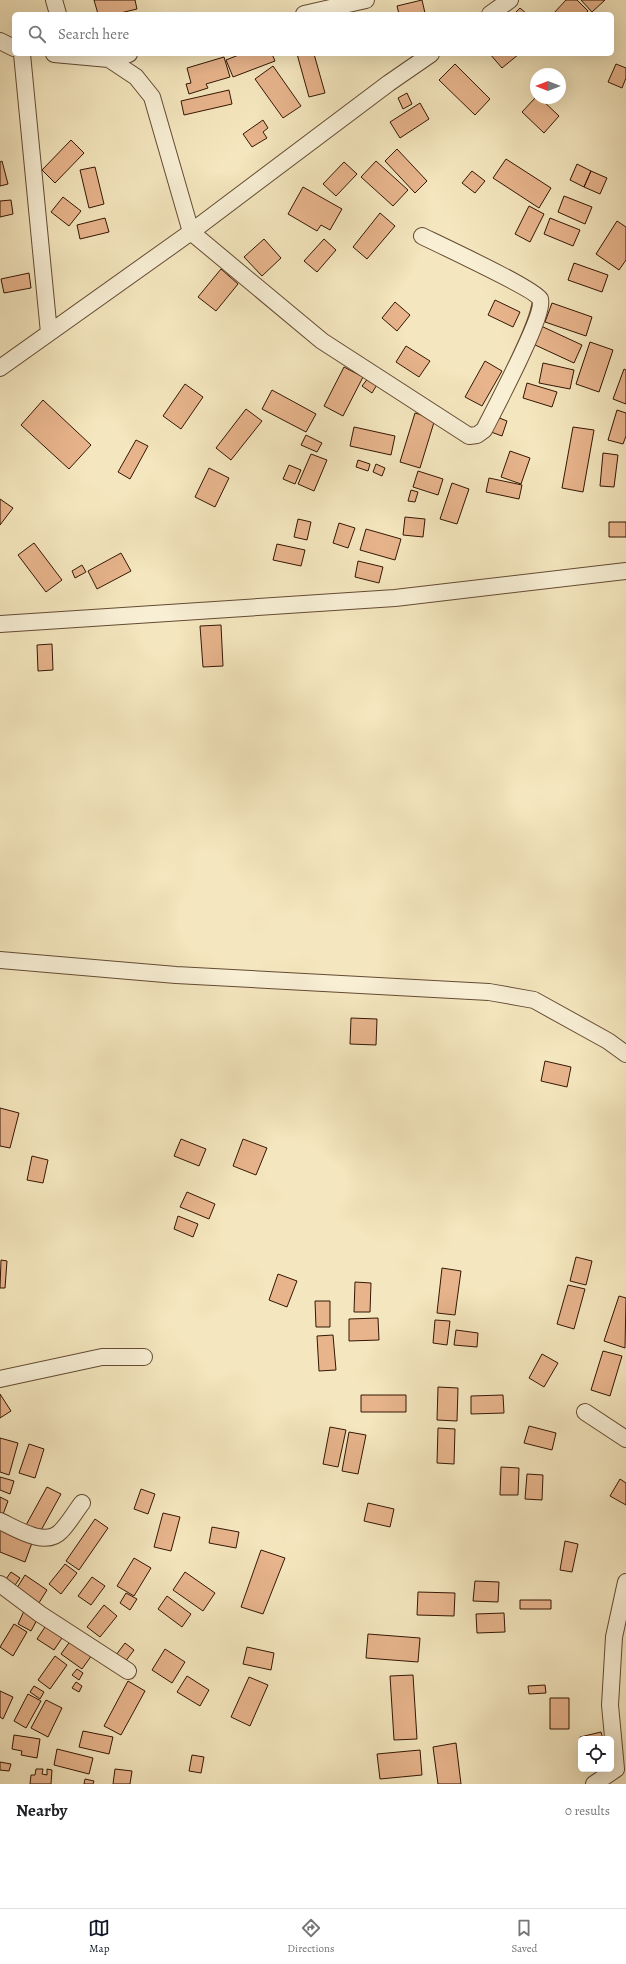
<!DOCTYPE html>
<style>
:root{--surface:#fff;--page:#f6f6f6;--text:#202124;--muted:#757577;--line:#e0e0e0;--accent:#111827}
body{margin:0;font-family:Alegreya,serif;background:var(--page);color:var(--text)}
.controls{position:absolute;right:12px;bottom:12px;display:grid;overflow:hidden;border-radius:6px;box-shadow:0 4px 16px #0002}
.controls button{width:36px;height:36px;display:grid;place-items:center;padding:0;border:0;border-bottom:1px solid var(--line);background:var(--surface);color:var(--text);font:20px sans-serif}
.compass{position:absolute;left:530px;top:68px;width:36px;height:36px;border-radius:50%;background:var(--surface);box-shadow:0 4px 16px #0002;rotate:270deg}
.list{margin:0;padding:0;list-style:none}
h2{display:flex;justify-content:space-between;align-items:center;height:52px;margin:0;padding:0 16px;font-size:17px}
h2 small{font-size:13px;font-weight:400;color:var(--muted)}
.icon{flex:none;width:22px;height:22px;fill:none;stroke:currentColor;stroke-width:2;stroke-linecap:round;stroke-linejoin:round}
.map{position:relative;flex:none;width:626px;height:1784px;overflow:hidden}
.search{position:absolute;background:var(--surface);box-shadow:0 4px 16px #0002;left:12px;right:12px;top:12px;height:44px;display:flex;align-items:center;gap:10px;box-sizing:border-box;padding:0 14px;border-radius:6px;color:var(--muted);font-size:15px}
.sheet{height:124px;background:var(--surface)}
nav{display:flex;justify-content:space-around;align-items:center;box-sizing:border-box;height:56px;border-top:1px solid var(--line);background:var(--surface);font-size:11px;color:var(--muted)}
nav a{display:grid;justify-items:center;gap:2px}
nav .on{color:var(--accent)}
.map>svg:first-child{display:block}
.building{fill:#e7b48c;stroke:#341704}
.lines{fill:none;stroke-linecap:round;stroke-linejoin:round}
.street-casing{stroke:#644b32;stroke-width:18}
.street{stroke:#f8efd5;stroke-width:16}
</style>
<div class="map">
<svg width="626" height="1784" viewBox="0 0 626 1784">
<rect width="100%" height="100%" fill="#f4e6be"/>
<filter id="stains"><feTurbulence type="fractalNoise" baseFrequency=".005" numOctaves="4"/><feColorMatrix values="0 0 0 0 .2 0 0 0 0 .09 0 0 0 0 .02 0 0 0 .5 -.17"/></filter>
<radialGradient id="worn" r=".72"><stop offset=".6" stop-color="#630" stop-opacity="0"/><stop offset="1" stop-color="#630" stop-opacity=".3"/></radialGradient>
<path class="building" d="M94,0h41l2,9 -21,5h-18z
M422,0l3,13 -26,1 -2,-8z
M566,0h11l11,11 -3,3h-32z
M581,0h24l-13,12z
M520,8l7,6h-13z
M241,54h31l3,7 -42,16 -7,-17z
M297,54h17l11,39 -16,4z
M490,54h29l-17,14z
M224,57l6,20 -24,7 2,4 -19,6 -3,-10 5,-1 -4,-15z
M455,64l35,35 -15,16 -36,-35z
M616,64l10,4v10l-4,10 -14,-6z
M273,66l28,40 -18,12 -28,-39z
M229,90l3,14 -48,11 -3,-14z
M407,93l5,11 -9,5 -5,-11z
M536,97l4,1 19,18 -15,17 -22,-21z
M420,103l9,16 -29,19 -10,-16z
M263,120l5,8 -5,4 4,6 -15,9 -9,-13z
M71,140l13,13 -29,30 -13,-13z
M397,149l30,32 -12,12 -30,-32z
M506,159l45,29 -12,20 -46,-30z
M2,161l6,23 -8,2v-24z
M376,161l32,29 -15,16 -32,-29z
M344,162l13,12 -21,22 -13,-12z
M577,164l14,7 -7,16 -14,-7z
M95,167l9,37 -15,4 -9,-38z
M472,171l13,10 -10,12 -13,-10z
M591,171l16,7 -7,16 -16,-7z
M303,187l39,22 -12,21 -9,-5 -4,6 -29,-17z
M564,196l28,11 -7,17 -27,-12z
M63,197l18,14 -12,15 -18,-14z
M11,200l2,14 -13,3v-16z
M529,206l15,8 -14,28 -15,-8z
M380,213l15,13 -28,33 -14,-12z
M105,218l4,14 -29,7 -3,-14z
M550,218l30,12 -7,16 -29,-12z
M617,221l9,6v33l-7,10 -23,-16z
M264,239l17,19 -19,18 -18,-19z
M324,239l12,11 -19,22 -13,-11z
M574,263l34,12 -6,17 -34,-12z
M221,269l17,15 -22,27 -18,-14z
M29,273l2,15 -27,5 -3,-14z
M495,300l25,12 -7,15 -25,-12z
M395,302l15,13 -13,16 -15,-13z
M552,303l40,14 -6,19 -41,-14z
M541,326l41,19 -8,18 -41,-19z
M590,342l23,8 -14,42 -23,-8z
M406,346l24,15 -11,16 -23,-15z
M485,361l17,10 -20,35 -17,-9z
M543,363l31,7 -4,19 -31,-6z
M344,367l19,10 -20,39 -19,-10z
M624,369l2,1v34l-13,-5z
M369,377l9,6 -6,10 -10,-7z
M527,383l30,9 -5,15 -29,-9z
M185,384l18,13 -22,32 -18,-13z
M272,390l44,24 -10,18 -44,-23z
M43,400l48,45 -22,24 -48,-44z
M246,409l16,12 -31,39 -15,-12z
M617,410l9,3v23l-3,8 -15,-4z
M415,413l20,6 -15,49 -20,-6z
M497,417l10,4 -5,15 -11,-4z
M354,427l41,9 -4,19 -41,-9z
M573,427l21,3 -11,62 -21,-4z
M306,435l16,8 -5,9 -16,-7z
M136,440l12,6 -18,33 -12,-7z
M510,451l20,7 -9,26 -20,-7z
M603,453l15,2 -4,32 -14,-1z
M311,454l16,6 -13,31 -16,-7z
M358,460l12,4 -2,7 -12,-4z
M376,464l9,4 -3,8 -9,-4z
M289,465l12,5 -6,14 -12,-5z
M209,468l20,10 -14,29 -20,-10z
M418,471l25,8 -5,16 -25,-8z
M489,478l33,7 -3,14 -33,-7z
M452,483l17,6 -12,35 -17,-5z
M411,490l7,2 -3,10 -7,-1z
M0,499l13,9 -13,17z
M405,517l20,2 -2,18 -20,-2z
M298,519l13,3 -4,18 -13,-3z
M609,522h17v15h-17z
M339,523l16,5 -7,20 -15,-5z
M366,529l35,10 -6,21 -35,-10z
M34,543l28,37 -16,12 -28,-37z
M277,544l28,6 -4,16 -28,-6z
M121,553l10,18 -34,18 -9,-18z
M358,561l25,6 -4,16 -24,-6z
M82,565l4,7 -11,6 -3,-7z
M221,625l2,41 -20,1 -3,-41z
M52,644l1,26 -15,1 -1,-26z
M351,1018l26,1 -1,26 -26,-1z
M545,1061l26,6 -4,20 -26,-6z
M0,1108l19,5 -9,35 -10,-2z
M181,1139l25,10 -7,17 -25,-10z
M243,1139l24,9 -11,27 -23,-9z
M32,1156l16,4 -5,23 -16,-3z
M187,1192l28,12 -6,15 -29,-12z
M178,1216l20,8 -5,13 -19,-8z
M576,1257l16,4 -6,24 -16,-4z
M1,1260l6,1 -2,27h-5z
M442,1268l19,3 -6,44 -18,-2z
M278,1274l19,7 -10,26 -18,-7z
M355,1282l16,1 -1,29h-16z
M568,1285l17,4 -11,40 -17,-5z
M619,1296l7,2 -1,50 -21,-7z
M315,1301h15v26h-14z
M378,1318l1,22 -30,1v-22z
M435,1320l15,1 -3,24 -14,-2z
M456,1330l22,3 -1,14 -23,-2z
M333,1335l3,35 -17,1 -2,-35z
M603,1351l19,5 -12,40 -19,-6z
M542,1354l16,9 -14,24 -15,-9z
M438,1387l20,1 -1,33 -20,-1z
M0,1394l11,17 -11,7z
M361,1395h45v17h-45z
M503,1395l1,18 -33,1v-18z
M529,1426l27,7 -4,17 -28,-7z
M330,1427l16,3 -8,37 -15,-3z
M438,1428l17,1 -1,35 -17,-1z
M349,1432l17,3 -8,39 -16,-3z
M0,1438l18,5 -9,32 -9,-3z
M29,1444l15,5 -9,29 -16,-5z
M501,1467l18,1 -1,27h-18z
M527,1474l16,1 -1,25 -17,-1z
M0,1477l14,4 -4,13 -10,-4z
M620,1479l6,4v22l-16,-9z
M47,1487l14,7 -22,40 -14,-7z
M141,1489l14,5 -7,20 -14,-5z
M0,1497l8,4 -6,16 -2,-1z
M368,1503l26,6 -4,18 -26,-6z
M163,1513l17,4 -9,34 -17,-4z
M95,1519l13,9 -29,42 -13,-9z
M0,1527l33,13 -8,22 -25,-10z
M212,1527l27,5 -3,16 -27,-5z
M565,1541l13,3 -6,28 -12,-2z
M261,1550l24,8 -22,56 -22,-7z
M134,1558l17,10 -17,28 -17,-10z
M65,1564l12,9 -16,21 -12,-10z
M11,1572l9,6 -7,10 -9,-6z
M185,1572l30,21 -12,18 -30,-21z
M25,1575l22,15 -10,16 -22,-15z
M92,1577l13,9 -14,19 -13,-9z
M475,1581l24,1 -1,20 -25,-1z
M418,1592l37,1 -1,23 -37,-1z
M126,1593l11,6 -7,11 -10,-7z
M167,1596l24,18 -9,13 -24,-18z
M520,1600h31v9h-31z
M104,1605l13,11 -17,21 -13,-10z
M24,1611l14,7 -7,13 -13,-7z
M504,1613l1,19 -28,1 -1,-19z
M14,1624l13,8 -14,24 -13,-9z
M47,1624l17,11 -10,15 -17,-11z
M368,1634l52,4 -2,24 -52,-4z
M71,1640l21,15 -10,14 -21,-15z
M125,1643l9,7 -9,12 -9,-7z
M247,1647l27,6 -3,17 -28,-6z
M165,1649l20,13 -13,21 -20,-13z
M55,1656l12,9 -17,24 -12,-9z
M77,1669l6,4 -4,7 -7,-5z
M413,1675l4,64 -23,1 -4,-64z
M187,1676l22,14 -9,16 -23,-14z
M249,1677l19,8 -18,41 -19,-9z
M128,1681l17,10 -24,44 -17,-9z
M76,1682l6,4 -3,6 -7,-4z
M545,1685l1,8 -17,1 -1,-8z
M34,1686l10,6 -4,7 -10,-7z
M0,1691l13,6 -10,22 -3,-2z
M28,1694l13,7 -15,27 -12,-7z
M550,1698h19v31h-19z
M46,1700l16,8 -14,29 -17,-9z
M83,1731l30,6 -4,17 -30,-7z
M601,1732l2,7h-22v4l-1,-6z
M14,1735l26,4 -3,19 -16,-3 1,-4 -10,-2z
M456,1743l5,41h-23l-5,-37z
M57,1749l36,9 -4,16 -35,-9z
M420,1750l2,25 -42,4 -3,-25z
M192,1755l12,2 -3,16 -12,-2z
M0,1762l11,2 -2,7 -9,-1z
M36,1769h7l-1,5 5,1v-6l5,1 -1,14h-21l1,-9h4z
M115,1769l17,2 -2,13h-17z
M85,1779l9,2 -1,3h-9z"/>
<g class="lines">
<defs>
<path id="street" d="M54,0l4,14
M304,14l62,-14
M490,14l20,-14
M0,41l14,7
M22,54l27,279
M54,54l55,5 27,18 16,20 39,135 131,109 147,95 8,-1 7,-5c9,-18 62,-117 56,-131 -5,-10 -102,-55 -118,-63
M109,59l20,-5
M0,368l191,-136 198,-149 42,-29
M0,624l395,-26 231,-27
M0,960l176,15 313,17 45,8 74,41 18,13
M0,1379l102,-22h42
M585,1412l41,27
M0,1521c15,7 46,27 61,10 8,-8 14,-19 21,-28
M0,1584l40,30 88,57
M594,1784l22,-15 -6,-64 4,-68 12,-55"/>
</defs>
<use href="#street" class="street-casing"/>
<use href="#street" class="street"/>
</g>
<rect width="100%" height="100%" filter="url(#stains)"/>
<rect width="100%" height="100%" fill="url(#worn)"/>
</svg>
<div class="controls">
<button><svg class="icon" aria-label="locate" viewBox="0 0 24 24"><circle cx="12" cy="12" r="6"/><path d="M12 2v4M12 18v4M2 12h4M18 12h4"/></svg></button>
</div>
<svg class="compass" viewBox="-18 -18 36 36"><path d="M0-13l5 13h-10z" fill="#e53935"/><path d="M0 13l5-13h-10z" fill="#757577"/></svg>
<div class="search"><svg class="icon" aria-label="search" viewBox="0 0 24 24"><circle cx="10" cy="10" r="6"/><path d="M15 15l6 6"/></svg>Search here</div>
</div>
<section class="sheet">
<h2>Nearby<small>0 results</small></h2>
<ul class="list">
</ul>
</section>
<nav>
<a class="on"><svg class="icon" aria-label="map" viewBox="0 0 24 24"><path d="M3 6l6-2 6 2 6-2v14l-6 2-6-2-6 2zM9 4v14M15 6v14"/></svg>Map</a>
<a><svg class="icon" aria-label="directions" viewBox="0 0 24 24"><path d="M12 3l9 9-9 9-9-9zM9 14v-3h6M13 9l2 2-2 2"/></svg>Directions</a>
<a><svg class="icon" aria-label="saved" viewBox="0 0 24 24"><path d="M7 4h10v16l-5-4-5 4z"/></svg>Saved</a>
</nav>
